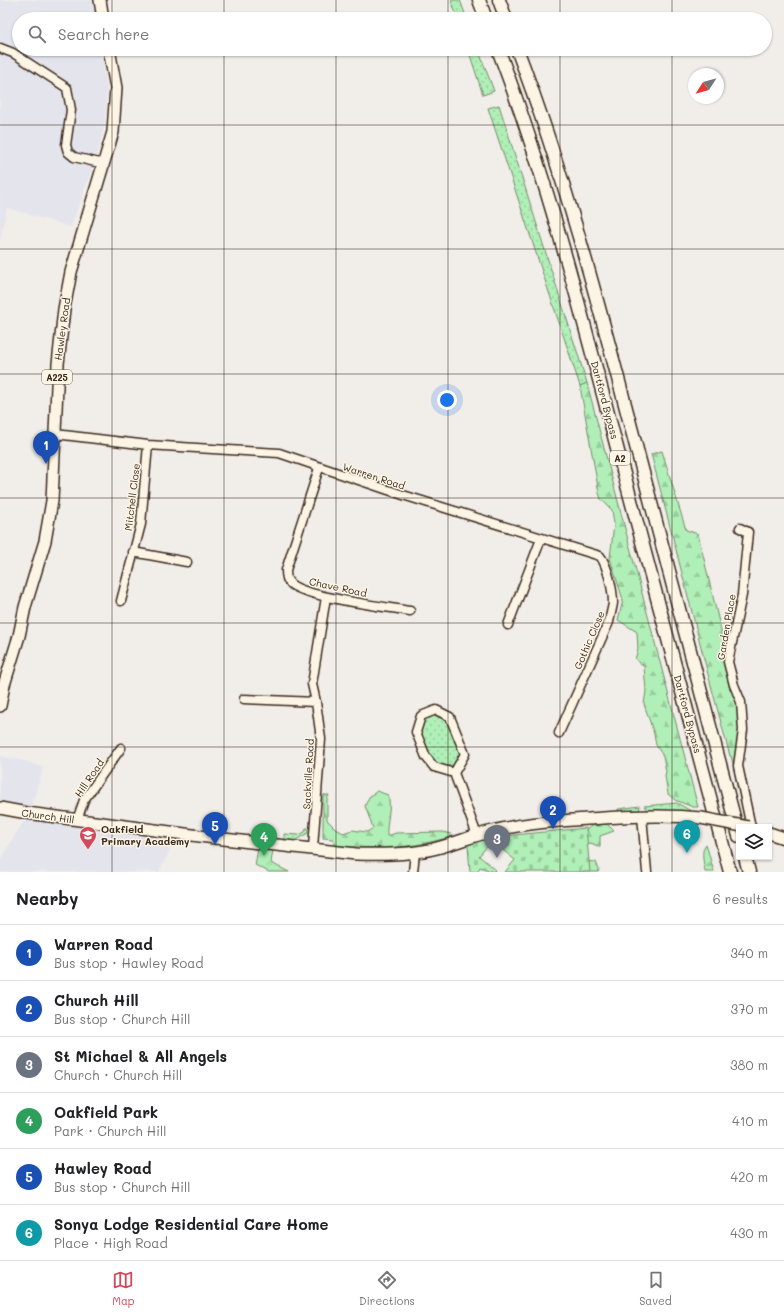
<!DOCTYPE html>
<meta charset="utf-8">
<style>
:root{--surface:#fff;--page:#f6f6f6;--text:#202124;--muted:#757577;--line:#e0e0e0;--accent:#d1495b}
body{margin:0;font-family:Mali,sans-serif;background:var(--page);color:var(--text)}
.controls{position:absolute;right:12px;bottom:12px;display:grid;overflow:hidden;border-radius:0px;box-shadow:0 1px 3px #0004}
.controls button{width:36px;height:36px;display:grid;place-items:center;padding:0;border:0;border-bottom:1px solid var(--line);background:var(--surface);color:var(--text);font:20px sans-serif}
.compass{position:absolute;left:688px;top:68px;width:36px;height:36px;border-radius:50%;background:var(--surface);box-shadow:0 1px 3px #0004;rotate:234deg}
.you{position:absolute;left:447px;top:400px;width:14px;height:14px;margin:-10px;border:3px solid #fff;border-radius:50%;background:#1a73e8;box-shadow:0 0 0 6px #1a73e833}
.badge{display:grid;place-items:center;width:26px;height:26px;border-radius:50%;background:var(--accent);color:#fff;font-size:13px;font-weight:700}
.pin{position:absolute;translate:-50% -33px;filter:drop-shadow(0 1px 2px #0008)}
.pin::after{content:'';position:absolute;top:21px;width:14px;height:12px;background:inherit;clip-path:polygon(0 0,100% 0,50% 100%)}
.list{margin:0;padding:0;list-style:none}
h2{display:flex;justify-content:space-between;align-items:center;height:52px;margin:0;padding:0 16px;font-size:17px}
h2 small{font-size:13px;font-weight:400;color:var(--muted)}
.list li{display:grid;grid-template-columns:26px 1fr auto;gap:12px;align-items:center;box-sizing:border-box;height:56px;padding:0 16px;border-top:1px solid var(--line)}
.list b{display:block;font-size:15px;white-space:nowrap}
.list p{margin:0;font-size:13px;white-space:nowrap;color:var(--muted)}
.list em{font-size:13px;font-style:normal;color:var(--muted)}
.icon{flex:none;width:22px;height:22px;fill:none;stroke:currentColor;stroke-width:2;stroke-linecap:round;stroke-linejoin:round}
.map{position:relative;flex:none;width:784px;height:872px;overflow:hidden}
.search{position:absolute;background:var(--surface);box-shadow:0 1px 3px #0004;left:12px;right:12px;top:12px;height:44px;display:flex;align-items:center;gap:10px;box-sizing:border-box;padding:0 14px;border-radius:22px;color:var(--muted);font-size:15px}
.sheet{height:388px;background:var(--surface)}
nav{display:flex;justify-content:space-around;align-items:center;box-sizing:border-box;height:56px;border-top:1px solid var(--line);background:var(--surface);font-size:11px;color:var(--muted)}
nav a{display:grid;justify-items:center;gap:2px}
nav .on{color:var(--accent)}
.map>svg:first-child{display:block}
.built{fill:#e4e4ed}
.grass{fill:url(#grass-dots);stroke:#768c6a}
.forest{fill:url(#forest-firs);stroke:#768c6a}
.cemetery{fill:url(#cemetery-stones);stroke:#768c6a}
.park{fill:url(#park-tufts);stroke:#768c6a}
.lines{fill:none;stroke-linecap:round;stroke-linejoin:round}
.minor-casing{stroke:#3b2a1e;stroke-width:11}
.major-casing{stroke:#3b2a1e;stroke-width:14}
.highway-casing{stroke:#3b2a1e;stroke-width:15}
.minor{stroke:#fcf5e5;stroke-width:8}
.major{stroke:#fcf5e5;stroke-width:11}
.highway{stroke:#fcf5e5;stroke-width:12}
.major-bridge-casing{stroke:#3b2a1e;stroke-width:14;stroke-linecap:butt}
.major-bridge{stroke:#fcf5e5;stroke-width:11}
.grid{fill:none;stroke:#3b2a1e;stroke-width:1;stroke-opacity:0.55}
.labels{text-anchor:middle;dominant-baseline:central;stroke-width:3;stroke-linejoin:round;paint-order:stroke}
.shield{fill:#fcf5e5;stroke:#75675a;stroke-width:1}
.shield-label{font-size:9px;font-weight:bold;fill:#3b2a1e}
.street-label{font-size:10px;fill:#3b2a1e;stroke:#fcf5e5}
.poi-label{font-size:10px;font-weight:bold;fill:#3b2a1e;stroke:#fcf5e5;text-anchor:start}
</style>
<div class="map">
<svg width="784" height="872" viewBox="0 0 784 872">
<defs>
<pattern id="grass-dots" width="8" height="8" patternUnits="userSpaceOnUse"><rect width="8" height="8" fill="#b0efb7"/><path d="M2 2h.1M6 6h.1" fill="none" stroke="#98cd9d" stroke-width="1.8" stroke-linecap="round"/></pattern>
<pattern id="forest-firs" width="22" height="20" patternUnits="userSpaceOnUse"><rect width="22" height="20" fill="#b0efb7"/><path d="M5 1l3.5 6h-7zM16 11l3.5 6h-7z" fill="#98cd9d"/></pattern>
<pattern id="cemetery-stones" width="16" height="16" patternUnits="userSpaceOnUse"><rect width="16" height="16" fill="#b0efb7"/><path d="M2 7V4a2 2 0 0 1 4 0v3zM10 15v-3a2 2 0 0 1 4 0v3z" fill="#98cd9d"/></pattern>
<pattern id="park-tufts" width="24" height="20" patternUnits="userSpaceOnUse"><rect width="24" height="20" fill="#b0efb7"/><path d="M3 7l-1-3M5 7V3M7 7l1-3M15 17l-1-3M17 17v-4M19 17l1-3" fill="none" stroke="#98cd9d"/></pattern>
</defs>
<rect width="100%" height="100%" fill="#f1ede9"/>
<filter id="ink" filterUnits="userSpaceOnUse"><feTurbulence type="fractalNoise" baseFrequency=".025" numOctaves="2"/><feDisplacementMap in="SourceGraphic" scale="8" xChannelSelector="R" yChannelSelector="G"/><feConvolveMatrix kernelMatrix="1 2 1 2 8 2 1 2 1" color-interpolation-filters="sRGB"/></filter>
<g filter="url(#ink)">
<path class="built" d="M0,0h94l3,19h-78v30h82l6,37 -2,38 -8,30 -26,73 -64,-19 -7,33z
M0,756l28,6 15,6 -9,30h-1l-2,12 -31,-8z
M25,819l149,22 -15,31h-159v-12z"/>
<path class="grass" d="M451,0h9l7,19h-9z
M468,49h10l16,42 -11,4z
M499,105l88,278 -7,3 -92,-278z
M437,714l12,7 13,33 -6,10 -11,3 -13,-6 -13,-31 3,-10z
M677,803l14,8h-43l-4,-5z
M640,806l-1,5 -21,1v-3z
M306,828h2v5l-14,8 -10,-2v-5l15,1 6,-3z"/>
<path class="forest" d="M587,383l107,409 4,15h-5l-18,-7 -7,-6 -3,-18 1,-5 -3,-15 -7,-11 -2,-11 -10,-30 2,-13 -2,-25 -9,-7 3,-9 -1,-18 -19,-12 5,-20 -13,-42 4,-34 -2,-14 -11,-11 -2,-6 -19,-107z
M662,451l24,79 12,4 41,172 2,10 -7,52 -3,-12h-1c-28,-101 -52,-201 -79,-302z
M377,791l11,4c4,13 -2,27 -1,41l9,-3 47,-1 8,2v3c-12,3 -24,6 -36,8 -27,4 -55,3 -81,0l-1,-6 -10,-1v-43h6l-2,5v20l8,8 8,5 9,-3 15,2 6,-4 -8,-22 4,-9z
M607,824l7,7 -14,5v11l-9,-4 -10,4 1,14 14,1 3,8 -1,2h-22l3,-36 12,-10z
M706,844l8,28h-9c-1,-9 -5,-21 1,-28z"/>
<path class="cemetery" d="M586,828l4,44h-85l10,-12 -18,-15 -4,3 -4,-4 -10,12 17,14 -2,2 -14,-5 -3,5h-7l-2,-27 25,-8z"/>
<path class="park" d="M258,849l15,1 -2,13 18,9h-20l-14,-7z"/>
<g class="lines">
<defs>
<path id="minor" d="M0,48l13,5 54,35 4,22 -5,35 2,7 6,5 30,7
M55,434l93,11 131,8 124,42 197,61c8,10 13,35 13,47 -1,7 -3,13 -4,19l-50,111
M319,468l-33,102c0,4 0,9 3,12 10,15 100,25 121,29
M740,528l8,4 -6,63 -14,67 6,23 7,17 2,28 -5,36 13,61
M133,552l54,10
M121,601l20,-77 7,-79
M508,625l33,-86
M244,699l72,3
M454,773l11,-19 -15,-37 -14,-7 -15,6 -5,16 10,25 8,10 20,6 23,62
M642,816l5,56
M77,820l7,-20 37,-52
M313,848l8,-109 -5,-37 -4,-18 14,-87
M413,872l2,-20"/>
<path id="major" d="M100,0l3,19
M0,706l4,-21 15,-49 6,-29 20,-66 7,-40 6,-137 6,-55 7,-37 42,-140 3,-44 -7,-39
M0,808l27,5 188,25 141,16c27,1 55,1 81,-6 19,-5 37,-13 56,-17 31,-8 64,-10 96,-12 37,-3 74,-5 112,-1
M769,833l15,5"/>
<path id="highway" d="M479,0l7,19
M499,0l7,19
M498,49c49,129 83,262 118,395 38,143 76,285 114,428
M517,49c47,124 81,253 115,382 36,135 71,270 107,405
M745,857l4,15"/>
</defs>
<use href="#minor" class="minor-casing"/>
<use href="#major" class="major-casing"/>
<use href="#highway" class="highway-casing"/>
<use href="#minor" class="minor"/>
<use href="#major" class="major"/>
<use href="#highway" class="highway"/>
<defs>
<path id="major-bridge" d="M701,818l47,9"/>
</defs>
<use href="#major-bridge" class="major-bridge-casing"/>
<use href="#major-bridge" class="major-bridge"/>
</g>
</g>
<path class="grid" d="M112,0v19M224,0v19M336,0v19M448,0v19M560,0v19M672,0v19M112,49v823M224,49v823M336,49v823M448,49v823M560,49v823M672,49v823M0,125h784M0,249h784M0,374h784M0,498h784M0,623h784M0,747h784"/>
<defs>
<symbol id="school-pin" viewBox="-11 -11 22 30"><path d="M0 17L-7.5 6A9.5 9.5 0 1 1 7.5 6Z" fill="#d1495b" stroke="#fcf5e5"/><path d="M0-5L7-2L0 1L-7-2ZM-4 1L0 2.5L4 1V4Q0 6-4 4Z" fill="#fff"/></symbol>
</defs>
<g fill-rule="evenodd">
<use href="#school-pin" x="78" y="825" width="20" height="27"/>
</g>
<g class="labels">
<g class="shield">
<rect x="42" y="370" width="30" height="14" rx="3"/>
<rect x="610" y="451" width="20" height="14" rx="3"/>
</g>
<g class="shield-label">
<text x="57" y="377">A225</text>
<text x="620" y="458">A2</text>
</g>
<g class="street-label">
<text transform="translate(62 329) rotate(-82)">Hawley Road</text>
<text transform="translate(605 400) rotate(75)">Dartford Bypass</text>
<text transform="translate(374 476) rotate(18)">Warren Road</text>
<text transform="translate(132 497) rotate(-83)">Mitchell Close</text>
<text transform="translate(338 587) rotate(12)">Chave Road</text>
<text transform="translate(726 627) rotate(-80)">Garden Place</text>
<text transform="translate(589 640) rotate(-67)">Gothic Close</text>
<text transform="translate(688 714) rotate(75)">Dartford Bypass</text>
<text transform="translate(308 774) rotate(-87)">Sackville Road</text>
<text transform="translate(89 778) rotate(-56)">Hill Road</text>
<text transform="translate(48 816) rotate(8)">Church Hill</text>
</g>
<g class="poi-label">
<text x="101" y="829">Oakfield<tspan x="101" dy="12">Primary Academy</tspan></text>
</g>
</g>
</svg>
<div class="controls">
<button><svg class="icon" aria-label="layers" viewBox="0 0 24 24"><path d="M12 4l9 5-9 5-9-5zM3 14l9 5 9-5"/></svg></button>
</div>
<svg class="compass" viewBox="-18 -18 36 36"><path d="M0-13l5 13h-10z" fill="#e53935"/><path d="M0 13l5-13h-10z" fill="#757577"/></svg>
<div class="you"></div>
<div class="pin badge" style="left:46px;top:464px;background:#1a4fb4">1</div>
<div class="pin badge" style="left:553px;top:829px;background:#1a4fb4">2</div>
<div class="pin badge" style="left:497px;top:858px;background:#6b7280">3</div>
<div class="pin badge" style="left:264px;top:856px;background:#2e9e5b">4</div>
<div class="pin badge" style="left:215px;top:845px;background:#1a4fb4">5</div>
<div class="pin badge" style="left:687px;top:853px;background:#0f9aa8">6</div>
<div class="search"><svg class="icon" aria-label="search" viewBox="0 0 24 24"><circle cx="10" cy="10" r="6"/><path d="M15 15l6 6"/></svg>Search here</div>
</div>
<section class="sheet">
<h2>Nearby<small>6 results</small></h2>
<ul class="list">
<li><span class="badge" style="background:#1a4fb4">1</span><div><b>Warren Road</b><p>Bus stop · Hawley Road</p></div><em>340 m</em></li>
<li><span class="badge" style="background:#1a4fb4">2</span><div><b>Church Hill</b><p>Bus stop · Church Hill</p></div><em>370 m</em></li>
<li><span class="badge" style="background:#6b7280">3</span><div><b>St Michael &amp; All Angels</b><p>Church · Church Hill</p></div><em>380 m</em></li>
<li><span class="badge" style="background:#2e9e5b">4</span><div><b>Oakfield Park</b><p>Park · Church Hill</p></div><em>410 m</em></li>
<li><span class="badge" style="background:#1a4fb4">5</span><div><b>Hawley Road</b><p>Bus stop · Church Hill</p></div><em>420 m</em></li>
<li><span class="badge" style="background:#0f9aa8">6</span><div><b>Sonya Lodge Residential Care Home</b><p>Place · High Road</p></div><em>430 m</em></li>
</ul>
</section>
<nav>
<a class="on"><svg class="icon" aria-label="map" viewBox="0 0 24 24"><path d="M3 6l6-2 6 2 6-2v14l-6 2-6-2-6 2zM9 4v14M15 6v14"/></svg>Map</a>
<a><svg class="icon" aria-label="directions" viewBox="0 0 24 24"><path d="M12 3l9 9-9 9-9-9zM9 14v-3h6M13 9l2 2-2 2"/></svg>Directions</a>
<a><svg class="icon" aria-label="saved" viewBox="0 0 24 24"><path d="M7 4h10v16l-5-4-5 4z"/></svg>Saved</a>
</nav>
